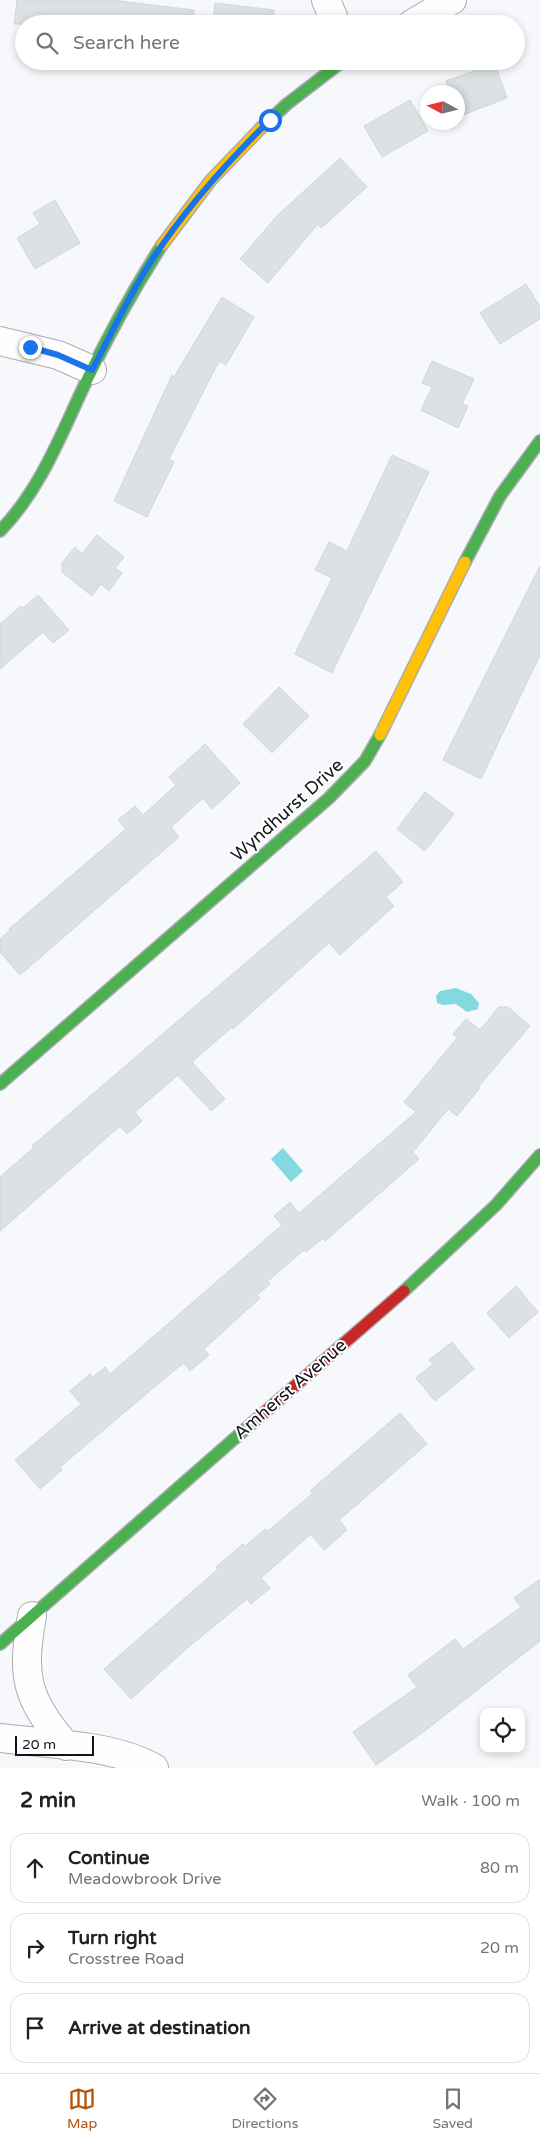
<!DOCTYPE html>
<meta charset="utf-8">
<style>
:root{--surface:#fff;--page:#f6f6f6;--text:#202124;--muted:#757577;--line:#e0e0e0;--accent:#b45309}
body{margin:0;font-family:"Varela Round",sans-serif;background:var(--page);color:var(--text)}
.controls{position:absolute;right:15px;bottom:15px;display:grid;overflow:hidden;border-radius:10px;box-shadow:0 2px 8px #0003}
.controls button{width:45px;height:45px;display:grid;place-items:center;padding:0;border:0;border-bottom:1px solid var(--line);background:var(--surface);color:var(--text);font:25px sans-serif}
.compass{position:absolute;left:420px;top:85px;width:45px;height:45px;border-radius:50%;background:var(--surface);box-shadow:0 2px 8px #0003;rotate:277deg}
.scale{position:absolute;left:15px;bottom:12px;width:79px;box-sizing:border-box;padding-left:5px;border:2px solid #11151a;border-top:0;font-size:14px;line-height:18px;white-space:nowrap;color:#11151a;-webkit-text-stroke:4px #fff;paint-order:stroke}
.stop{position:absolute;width:15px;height:15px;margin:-11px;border:4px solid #1a73e8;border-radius:50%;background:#fff}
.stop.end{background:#1a73e8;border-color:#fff;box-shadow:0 1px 5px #0008}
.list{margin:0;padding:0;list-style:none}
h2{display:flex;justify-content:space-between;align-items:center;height:65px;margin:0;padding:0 20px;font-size:21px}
h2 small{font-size:16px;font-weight:400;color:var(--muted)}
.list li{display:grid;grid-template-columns:32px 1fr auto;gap:15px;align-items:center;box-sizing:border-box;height:70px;margin:0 10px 10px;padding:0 10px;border:1px solid var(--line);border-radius:15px}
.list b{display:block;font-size:19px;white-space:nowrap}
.list p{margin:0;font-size:16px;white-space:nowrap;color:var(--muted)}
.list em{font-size:16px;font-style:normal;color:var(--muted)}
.icon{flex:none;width:28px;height:28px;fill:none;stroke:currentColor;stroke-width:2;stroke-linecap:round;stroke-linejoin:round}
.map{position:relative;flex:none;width:540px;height:1768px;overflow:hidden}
.search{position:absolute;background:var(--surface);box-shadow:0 2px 8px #0003;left:15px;right:15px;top:15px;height:55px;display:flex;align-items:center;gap:12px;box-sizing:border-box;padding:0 18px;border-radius:28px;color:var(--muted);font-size:19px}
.sheet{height:305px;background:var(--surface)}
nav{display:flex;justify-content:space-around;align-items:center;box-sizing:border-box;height:70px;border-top:1px solid var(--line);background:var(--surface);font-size:14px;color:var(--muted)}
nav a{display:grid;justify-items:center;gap:2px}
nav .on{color:var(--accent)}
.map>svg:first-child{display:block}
.water{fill:#83d9df}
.building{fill:#dce1e4;stroke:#d2d6da}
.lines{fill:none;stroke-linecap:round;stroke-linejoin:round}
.street-casing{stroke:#abadb1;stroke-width:30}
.fast-casing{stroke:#abadb1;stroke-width:14}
.slow-casing{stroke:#abadb1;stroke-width:14}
.jam-casing{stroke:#abadb1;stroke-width:14}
.street{stroke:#fefefe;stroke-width:28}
.fast{stroke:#4caf50;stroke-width:11}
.slow{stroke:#ffc107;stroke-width:11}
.jam{stroke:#c62828;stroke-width:11}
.route{stroke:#1a73e8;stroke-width:6}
.labels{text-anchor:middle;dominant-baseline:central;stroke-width:4;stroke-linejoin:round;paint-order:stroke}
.street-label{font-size:18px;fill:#11151a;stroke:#fff}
</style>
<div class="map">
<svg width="540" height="1768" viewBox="0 0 540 1768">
<rect width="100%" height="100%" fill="#f6f8fb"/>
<path class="water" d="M456,988l15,6 8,9 -1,6 -11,3 -11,-8 -13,1 -6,-2 -1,-7 4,-5z
M283,1148l20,23 -12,11 -20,-23z"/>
<path class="building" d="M17,0h94l83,10 -1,14h-179z
M215,3l59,7 -1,14h-60z
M495,64l12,34 -47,18 -2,-24h-7l-5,-11z
M410,100l18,31 -46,26 -18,-31z
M340,158l27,29 -46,41 -3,-4 -50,59 -28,-24 37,-43z
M55,200l25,43 -45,26 -18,-31 23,-14 -7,-11z
M526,284l14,23v12l-40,25 -20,-31z
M222,297l32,20 -28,48 -7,-4 -50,98 5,3 -27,55 -33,-16 58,-126 2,2z
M432,361l42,18 -12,25 6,2 -10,22 -37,-18 11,-23 -10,-4z
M392,455l37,17 -97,201 -37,-19 37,-76 -17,-8 14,-28 18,9z
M97,535l27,22 -9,11 7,5 -13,18 -8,-7 -9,12 -30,-24v-9l13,-16 7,7z
M540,566v89l-59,124 -38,-19z
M38,595l31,35 -16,13 -10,-11 -43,37v-45l21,-18 2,2z
M279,687l30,29 -37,37 -29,-29z
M205,744l35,39 -28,26 -9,-11 -32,29 8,10 -159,138 -20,-23v-13l10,-9 -1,-1 117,-100 -8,-9 17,-14 8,9 33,-30 -7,-8z
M425,792l29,22 -29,37 -28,-22z
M376,851l27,31 -17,15 8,9 -54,49 -11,-12 -96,86 -1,-2 -40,35 33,37 -14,12 -33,-36 -43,37 7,9 -15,13 -7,-8 -120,105v-54l33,-29 -1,-2z
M499,1007h9l22,19 -51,60 1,2 -23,28 -9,-7 -35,43 6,7 -94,82 -2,-3 -17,14 -2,-2 -36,31 2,3 -13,11 3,3 -56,51 5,6 -19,16 -6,-8 -13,10 -111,94 2,3 -22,19 -25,-29 66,-56 -11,-13 20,-17 3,3 12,-10 5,7 172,-149 -8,-9 16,-14 9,11 117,-101 -12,-10 53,-64 -4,-4 13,-15 14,11z
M516,1286l22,26 -29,26 -22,-25z
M452,1342l22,27 -39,32 -19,-23 17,-14 -4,-4z
M400,1413l27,31 -88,76 8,10 -23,20 -13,-16 -50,44 9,10 -19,16 -4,-5 -62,51 -54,49 -27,-30 114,-100 -2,-2 27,-23 2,2 20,-17 3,2 45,-38 -3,-2z
M540,1579v62l-114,89 -50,35 -23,-33 64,-45 -9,-12 47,-36 8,10 58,-42 -7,-9z"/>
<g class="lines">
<defs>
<path id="street" d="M326,0l10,24
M412,24l40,-24
M0,341l58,14 34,15
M32,1616c-11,62 -6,81 34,130
M0,1738c48,6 112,6 154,30"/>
<path id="fast" d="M261,128l26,-24 56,-43
M0,531c40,-41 60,-94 84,-145 23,-48 49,-96 78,-141
M465,562l35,-66 40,-55
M0,1084l329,-286 36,-37 15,-26
M404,1291l92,-86 44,-50
M0,1644l258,-226"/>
<path id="slow" d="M162,245l49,-65 50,-52
M380,735l85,-173"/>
<path id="jam" d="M258,1418l146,-127"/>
</defs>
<use href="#street" class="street-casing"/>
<use href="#fast" class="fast-casing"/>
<use href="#slow" class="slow-casing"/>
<use href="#jam" class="jam-casing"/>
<use href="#street" class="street"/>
<use href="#fast" class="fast"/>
<use href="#slow" class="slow"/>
<use href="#jam" class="jam"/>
</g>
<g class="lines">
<path class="route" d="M30,347l28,8 34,15c19,-35 36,-73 58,-107 34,-53 75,-99 120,-143"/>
</g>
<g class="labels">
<g class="street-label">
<text transform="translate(287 810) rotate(-42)">Wyndhurst Drive</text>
<text transform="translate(290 1389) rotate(-41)">Amherst Avenue</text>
</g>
</g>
</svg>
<div class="controls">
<button><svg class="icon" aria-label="locate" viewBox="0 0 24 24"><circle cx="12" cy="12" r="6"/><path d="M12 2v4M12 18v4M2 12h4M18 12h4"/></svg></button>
</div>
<svg class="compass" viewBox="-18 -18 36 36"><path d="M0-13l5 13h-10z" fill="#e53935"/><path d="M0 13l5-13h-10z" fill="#757577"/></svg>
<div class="scale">20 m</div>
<div class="stop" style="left:270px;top:120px"></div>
<div class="stop end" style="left:30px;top:347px"></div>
<div class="search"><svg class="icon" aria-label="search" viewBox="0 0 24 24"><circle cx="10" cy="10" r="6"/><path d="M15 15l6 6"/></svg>Search here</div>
</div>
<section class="sheet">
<h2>2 min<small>Walk · 100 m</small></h2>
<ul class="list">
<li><svg class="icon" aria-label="ahead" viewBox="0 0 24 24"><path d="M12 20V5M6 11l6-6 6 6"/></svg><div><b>Continue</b><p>Meadowbrook Drive</p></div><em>80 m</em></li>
<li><svg class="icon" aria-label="right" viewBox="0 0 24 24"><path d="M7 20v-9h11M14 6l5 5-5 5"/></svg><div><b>Turn right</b><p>Crosstree Road</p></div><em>20 m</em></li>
<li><svg class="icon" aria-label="arrive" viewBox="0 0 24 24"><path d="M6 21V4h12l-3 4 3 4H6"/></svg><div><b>Arrive at destination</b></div></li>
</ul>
</section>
<nav>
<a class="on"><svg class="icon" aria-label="map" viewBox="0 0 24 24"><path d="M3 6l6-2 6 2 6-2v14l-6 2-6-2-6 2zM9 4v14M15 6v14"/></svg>Map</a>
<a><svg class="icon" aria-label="directions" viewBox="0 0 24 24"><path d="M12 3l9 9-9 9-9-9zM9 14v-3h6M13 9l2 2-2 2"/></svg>Directions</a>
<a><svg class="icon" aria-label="saved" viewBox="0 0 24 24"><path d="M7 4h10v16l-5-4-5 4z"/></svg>Saved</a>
</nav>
